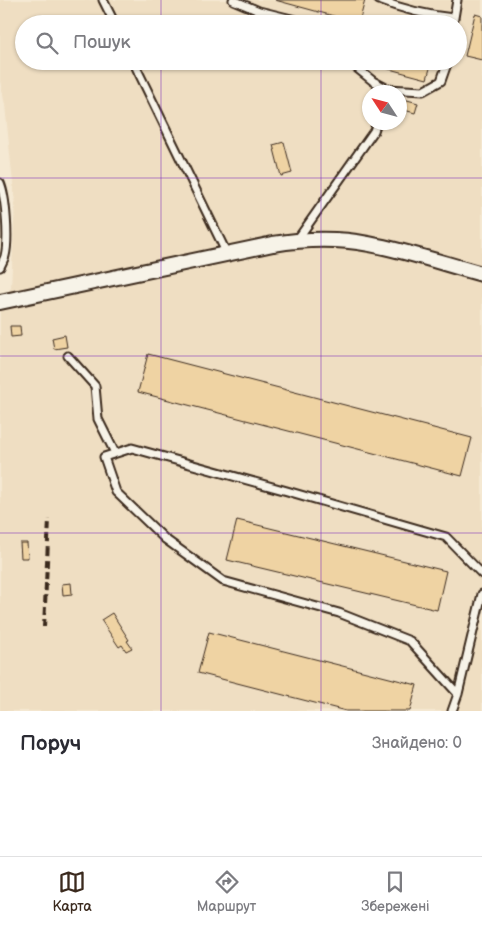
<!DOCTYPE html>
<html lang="uk">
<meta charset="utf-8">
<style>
:root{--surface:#fff;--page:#f2f2f3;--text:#2b2b33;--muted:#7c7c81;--line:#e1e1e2;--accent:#3b2a1e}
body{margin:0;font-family:"Balsamiq Sans",sans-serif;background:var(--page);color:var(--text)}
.compass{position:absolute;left:362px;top:85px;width:45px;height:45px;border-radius:50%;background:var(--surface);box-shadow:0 1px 4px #0004;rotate:306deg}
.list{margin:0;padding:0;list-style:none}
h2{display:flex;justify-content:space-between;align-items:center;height:65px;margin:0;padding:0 20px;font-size:21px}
h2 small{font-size:16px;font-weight:400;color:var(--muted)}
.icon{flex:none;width:28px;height:28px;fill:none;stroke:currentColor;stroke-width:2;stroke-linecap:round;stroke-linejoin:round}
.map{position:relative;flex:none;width:482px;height:711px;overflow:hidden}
.search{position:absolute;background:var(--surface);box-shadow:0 1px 4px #0004;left:15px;right:15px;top:15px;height:55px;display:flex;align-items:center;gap:12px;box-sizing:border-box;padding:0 18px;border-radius:28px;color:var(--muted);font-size:19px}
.sheet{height:145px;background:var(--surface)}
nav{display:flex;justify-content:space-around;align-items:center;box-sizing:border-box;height:70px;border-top:1px solid var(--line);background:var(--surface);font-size:14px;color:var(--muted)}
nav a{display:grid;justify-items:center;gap:2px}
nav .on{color:var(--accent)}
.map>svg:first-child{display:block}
.built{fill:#efdec2;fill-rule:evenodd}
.building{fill:#efd3a3;stroke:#3b2a1e}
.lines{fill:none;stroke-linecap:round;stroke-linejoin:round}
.lane-casing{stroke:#3b2a1e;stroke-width:11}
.street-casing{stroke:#3b2a1e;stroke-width:18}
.lane{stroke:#f7f3e8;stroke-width:7}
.street{stroke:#f7f3e8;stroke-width:14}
.rail{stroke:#3b2a1e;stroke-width:4;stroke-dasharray:8 4;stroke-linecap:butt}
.grid{fill:none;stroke:#7b2cbf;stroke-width:1;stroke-opacity:0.55}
</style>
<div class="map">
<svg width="482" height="711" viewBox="0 0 482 711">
<rect width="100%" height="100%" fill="#f5e9d3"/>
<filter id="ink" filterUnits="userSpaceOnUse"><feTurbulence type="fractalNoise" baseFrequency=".02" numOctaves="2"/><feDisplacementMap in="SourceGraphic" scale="10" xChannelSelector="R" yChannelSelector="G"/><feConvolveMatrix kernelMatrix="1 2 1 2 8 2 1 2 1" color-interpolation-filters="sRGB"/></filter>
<g filter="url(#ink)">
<path class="built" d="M0,0h482v711h-482v-409l11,-14 4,-85 -10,-98 -5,-24zM24,24h434v37h-434zM370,92h30v30h-30z"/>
<path class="building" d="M275,0h90l-6,23z
M475,14l7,2v44l-17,-4z
M359,61h73l-5,18z
M400,98l18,5 -3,10 -15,-4z
M284,142l8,31 -11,3 -8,-31z
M10,326h10l1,10 -10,1z
M65,335l2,12 -13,2 -2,-11z
M148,354l324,84 -10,38 -324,-84z
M237,520l209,51 -9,39 -210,-50z
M20,543h7l1,15h-7z
M71,583l1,11 -9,1 -1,-11z
M112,613l17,27 -2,1 5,7 -6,3 -4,-6 -3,2 -18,-27z
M209,632l208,53 -7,26h-64l-148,-38z"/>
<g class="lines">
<defs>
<path id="lane" d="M103,0l12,24
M233,0l26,11 53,13
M379,0c25,10 48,15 74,18
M453,24l4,-24
M133,61l94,193
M348,61l25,20 15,8
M388,92v-3l35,2 18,-10 7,-20
M0,183c6,14 9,57 5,73 -1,3 -3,7 -5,11
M297,240l77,-109 3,-9
M68,356l27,30 3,33 17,34
M458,694l-48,-53 -71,-28 -116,-32 -58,-42 -49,-47 -12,-35 28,-9 155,43 159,46 36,37
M452,711l6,-17 24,-100"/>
<path id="street" d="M0,302l273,-58c31,-5 65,-6 96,0 38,7 76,20 113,30"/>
</defs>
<use href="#lane" class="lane-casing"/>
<use href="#street" class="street-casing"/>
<use href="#lane" class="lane"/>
<use href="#street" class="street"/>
<path class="rail" d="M44,627l5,-108"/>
</g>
</g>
<path class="grid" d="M161,0v24M321,0v24M161,61v650M321,61v650M0,178h482M0,356h482M0,533h482"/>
</svg>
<svg class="compass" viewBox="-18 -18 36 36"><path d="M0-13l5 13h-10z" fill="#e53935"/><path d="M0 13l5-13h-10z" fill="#7c7c81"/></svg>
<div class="search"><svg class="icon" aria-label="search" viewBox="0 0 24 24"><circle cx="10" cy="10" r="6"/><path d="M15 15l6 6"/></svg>Пошук</div>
</div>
<section class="sheet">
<h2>Поруч<small>Знайдено: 0</small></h2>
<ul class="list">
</ul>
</section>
<nav>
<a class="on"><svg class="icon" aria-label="map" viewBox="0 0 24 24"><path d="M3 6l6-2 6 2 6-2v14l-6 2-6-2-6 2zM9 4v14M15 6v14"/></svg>Карта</a>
<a><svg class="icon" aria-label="directions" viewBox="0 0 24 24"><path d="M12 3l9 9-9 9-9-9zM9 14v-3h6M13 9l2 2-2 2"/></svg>Маршрут</a>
<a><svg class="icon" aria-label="saved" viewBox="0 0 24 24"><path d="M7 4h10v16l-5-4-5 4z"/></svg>Збережені</a>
</nav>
